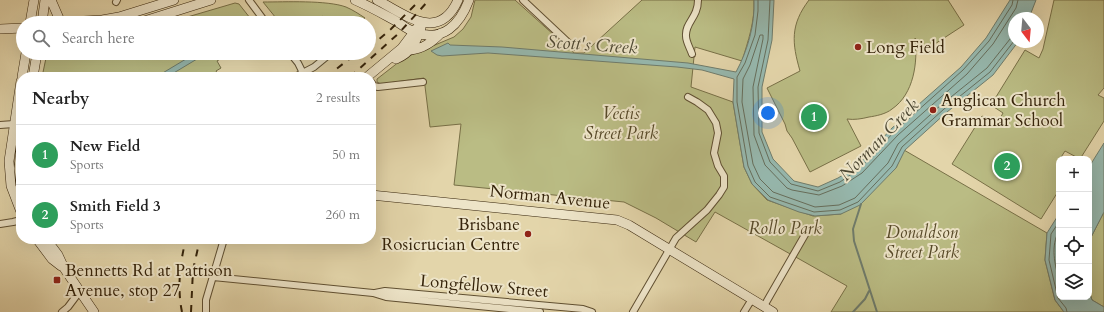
<!DOCTYPE html>
<meta charset="utf-8">
<style>
:root{--surface:#fff;--page:#f6f6f6;--text:#222;--muted:#767676;--line:#e0e0e0;--accent:#d93025}
body{margin:0;font-family:Cardo,serif;background:var(--page);color:var(--text)}
.controls{position:absolute;right:12px;bottom:12px;display:grid;overflow:hidden;border-radius:8px;box-shadow:0 4px 16px #0002}
.controls button{width:36px;height:36px;display:grid;place-items:center;padding:0;border:0;border-bottom:1px solid var(--line);background:var(--surface);color:var(--text);font:20px sans-serif}
.compass{position:absolute;left:1008px;top:12px;width:36px;height:36px;border-radius:50%;background:var(--surface);box-shadow:0 4px 16px #0002;rotate:164deg}
.you{position:absolute;left:768px;top:113px;width:14px;height:14px;margin:-10px;border:3px solid #fff;border-radius:50%;background:#1a73e8;box-shadow:0 0 0 6px #1a73e833}
.badge{display:grid;place-items:center;width:26px;height:26px;border-radius:50%;background:var(--accent);color:#fff;font-size:13px;font-weight:700}
.pin{position:absolute;translate:-50% -50%;border:2px solid #fff;box-shadow:0 1px 4px #0006}
.list{margin:0;padding:0;list-style:none}
h2{display:flex;justify-content:space-between;align-items:center;height:52px;margin:0;padding:0 16px;font-size:17px}
h2 small{font-size:13px;font-weight:400;color:var(--muted)}
.list li{display:grid;grid-template-columns:26px 1fr auto;gap:12px;align-items:center;box-sizing:border-box;height:60px;padding:0 16px;border-top:1px solid var(--line)}
.list b{display:block;font-size:15px;white-space:nowrap}
.list p{margin:0;font-size:13px;white-space:nowrap;color:var(--muted)}
.list em{font-size:13px;font-style:normal;color:var(--muted)}
.icon{flex:none;width:22px;height:22px;fill:none;stroke:currentColor;stroke-width:2;stroke-linecap:round;stroke-linejoin:round}
.map{position:relative;flex:none;width:1104px;height:312px;overflow:hidden}
.search{position:absolute;background:var(--surface);box-shadow:0 4px 16px #0002;left:16px;top:16px;width:360px;height:44px;display:flex;align-items:center;gap:10px;box-sizing:border-box;padding:0 14px;border-radius:22px;color:var(--muted);font-size:15px}
.panel{position:absolute;background:var(--surface);box-shadow:0 4px 16px #0002;left:16px;top:72px;width:360px;height:172px;border-radius:16px}
.map>svg:first-child{display:block}
.green{fill:#babc84;stroke:#787047}
.water{fill:#96b8ae;stroke:#6f7c6c}
.lines{fill:none;stroke-linecap:round;stroke-linejoin:round}
.shore{stroke:#666e5c;stroke-width:1}
.stream{stroke:#6f7c6c;stroke-width:2}
.street-casing{stroke:#605032;stroke-width:8}
.secondary-casing{stroke:#35230a;stroke-width:10}
.street{stroke:#ede4c8;stroke-width:6}
.secondary{stroke:#ede4c8;stroke-width:9}
.rail{stroke:#35230a;stroke-width:2;stroke-dasharray:7 7;stroke-linecap:butt}
.poi-dot{fill:#8f2418;stroke:#ede4c8;stroke-width:1.5}
.labels{text-anchor:middle;dominant-baseline:central;stroke-width:4;stroke-linejoin:round;paint-order:stroke}
.poi-label{font-size:17px;fill:#35230a;stroke:#ede4c8;text-anchor:start}
.park-label{font-size:17px;font-style:italic;fill:#564928;stroke:#ede4c8}
.street-label{font-size:17px;fill:#35230a;stroke:#ede4c8}
.water-label{font-size:18px;font-style:italic;fill:#4d4833;stroke:#ede4c8}
</style>
<div class="map">
<svg width="1104" height="312" viewBox="0 0 1104 312">
<rect width="100%" height="100%" fill="#e3d5aa"/>
<filter id="stains"><feTurbulence type="fractalNoise" baseFrequency=".005" numOctaves="4"/><feColorMatrix values="0 0 0 0 .2 0 0 0 0 .09 0 0 0 0 .02 0 0 0 .5 -.17"/></filter>
<radialGradient id="worn" r=".72"><stop offset=".6" stop-color="#630" stop-opacity="0"/><stop offset="1" stop-color="#630" stop-opacity=".3"/></radialGradient>
<path class="green" d="M475,0h40l59,53h10l58,-53h112c1,22 -6,41 -12,61l-47,-14 -4,40 42,15 11,65 8,17 15,16 46,16 28,-2 55,-46 8,-18 143,83 -2,27 10,40 9,12h-233l16,-26 -46,-26 -86,-48 -19,30 -40,-24 -32,-16 -170,-17 7,-61 -31,3 -6,-49 -43,6 -4,-2v-3l27,-21 50,-21 9,-8 8,-12z
M809,0h139l16,25 -40,26 -9,-13c3,24 -1,56 -23,71 -6,5 -16,7 -23,8 -8,2 -15,3 -22,2l14,27 -51,26 -18,-34 -5,-7 -2,-7 -18,-36 33,-17c-8,-28 -10,-46 9,-71z
M1054,0h50v88l-6,7 6,3v23l-24,38 -15,-8 -7,11h1v28l-18,29 -89,-55 30,-48 15,8 6,-11 -12,-8 34,-55 14,8 4,-9z
M263,2c22,0 64,-2 83,5 7,3 13,7 19,11l-6,5h-30l-6,-7 -9,7h-34z
M235,3l4,1 15,19h-87z
M52,53h178l-13,8 4,7 -5,3 4,6h-178l4,-19 1,-2z
M1104,212v95l-12,-7 -3,-9v-50z"/>
<path class="water" d="M754,0h20l-2,40 -10,47v45l11,27 21,22 24,6 20,-9 18,-11 36,-39 69,-61 25,-29 24,-38h26l-7,18h-15v24h4l-25,33 -46,37 -42,38 -9,18 -36,37 -19,9 -26,2 -16,-4 -31,-12 -16,-16 -8,-17 -4,-23 -7,-42 1,-23 -32,-9 -25,-3 -189,-14 -46,3 -5,-1 -6,-4 17,-8 2,2 52,2 186,16 48,9c12,-22 19,-48 18,-72z
M196,53h11l-40,24h-11z
M1104,143v69l-15,29v-74z
M1059,214v83h30v-6l3,9 12,7v5h-40l-9,-12 -10,-40 2,-27z"/>
<g class="lines">
<path class="shore" d="M758,0v11l-3,24 -10,28 -8,14v25l11,64 7,16 15,15 44,15 26,-2 18,-8 34,-36 10,-19 42,-38 46,-37 24,-31
M770,0l-2,40 -10,47 1,46 11,29 21,22 27,7 22,-9 19,-13 36,-38 68,-61 26,-29 23,-36 1,-5
M1014,34l-27,34 -46,37 -43,39 -10,19 -33,35 -16,7 -24,2 -42,-15 -13,-13 -7,-15 -11,-62 1,-23 7,-14 10,-30h3v4l-10,48 1,48 11,30 22,23 5,2 27,5 23,-9 20,-13 36,-38 69,-61 26,-30 23,-36 2,-8
M1059,222l-8,12 -2,26 9,38 8,10 1,4
M1059,231c-9,15 -4,34 0,49"/>
<path class="stream" d="M861,204l-8,25 1,12 23,71
M853,312l12,-13 4,-8"/>
<defs>
<path id="street" d="M249,0l17,23
M523,0l50,47
M116,2l1,-2
M290,53l8,10 5,10
M692,54c-2,-6 -6,-12 -6,-18 -1,-14 12,-18 12,-36
M295,77l19,-10 17,-14
M371,82l3,4 4,1 45,-5
M0,125l14,-1
M0,224l13,-2 8,-2
M213,277l160,16 13,4 154,15
M375,293l10,-2 198,18 9,3
M764,306l42,-73
M62,312l6,-5 12,-16
M206,312v-12l18,-61
M633,312l43,-74 31,-28 12,-15 5,-8v-11l-6,-10 -4,-13 4,-20 -2,-10 -8,-13 -11,-8 -9,-5
M744,312l8,-13"/>
<path id="secondary" d="M51,0l10,23
M355,0c14,6 28,14 41,21 6,4 12,9 19,11 28,11 45,-8 54,-32
M377,0c29,15 62,43 81,0
M30,23l4,-23
M42,23l3,-23
M48,23l54,-3 17,-3 55,-17
M138,23l73,-23
M0,29l23,-1
M410,50c13,-1 22,-8 31,-17
M396,59c15,-6 20,-17 25,-31
M22,77l4,-24
M33,77l4,-24
M367,77l35,-29 15,-20
M21,81l-12,80 2,25 10,26
M21,146l-2,22 2,16
M371,195l246,25 12,5 144,87
M37,239l15,20 9,7
M46,239l12,16 6,13 30,44"/>
</defs>
<use href="#street" class="street-casing"/>
<use href="#secondary" class="secondary-casing"/>
<use href="#street" class="street"/>
<use href="#secondary" class="secondary"/>
<path class="rail" d="M369,48l22,-19 29,-29
M326,77l31,-24
M350,77l49,-44 30,-33
M182,312c-5,-24 -2,-50 4,-73
M191,312l2,-42 7,-31"/>
</g>
<g class="poi-dot">
<circle cx="858" cy="47" r="4"/>
<circle cx="933" cy="110" r="4"/>
<circle cx="528" cy="234" r="4"/>
<rect x="53" y="276" width="8" height="8" rx="2"/>
</g>
<g class="labels">
<g class="poi-label">
<text x="866" y="47">Long Field</text>
<text x="941" y="100">Anglican Church<tspan x="941" dy="20">Grammar School</tspan></text>
<text x="520" y="224" text-anchor="end">Brisbane<tspan x="520" dy="20">Rosicrucian Centre</tspan></text>
<text x="65" y="270">Bennetts Rd at Pattison<tspan x="65" dy="20">Avenue, stop 27</tspan></text>
</g>
<g class="park-label">
<text x="621" y="113">Vectis<tspan x="621" dy="20">Street Park</tspan></text>
<text x="785" y="228">Rollo Park</text>
<text x="922" y="232">Donaldson<tspan x="922" dy="20">Street Park</tspan></text>
</g>
<g class="street-label">
<text transform="translate(550 197) rotate(6)">Norman Avenue</text>
<text transform="translate(484 286) rotate(5)">Longfellow Street</text>
</g>
<g class="water-label">
<text transform="translate(592 45) rotate(4)">Scott's Creek</text>
<text transform="translate(879 140) rotate(-46)">Norman Creek</text>
</g>
</g>
<rect width="100%" height="100%" filter="url(#stains)"/>
<rect width="100%" height="100%" fill="url(#worn)"/>
</svg>
<div class="controls">
<button>+</button>
<button>−</button>
<button><svg class="icon" aria-label="locate" viewBox="0 0 24 24"><circle cx="12" cy="12" r="6"/><path d="M12 2v4M12 18v4M2 12h4M18 12h4"/></svg></button>
<button><svg class="icon" aria-label="layers" viewBox="0 0 24 24"><path d="M12 4l9 5-9 5-9-5zM3 14l9 5 9-5"/></svg></button>
</div>
<svg class="compass" viewBox="-18 -18 36 36"><path d="M0-13l5 13h-10z" fill="#e53935"/><path d="M0 13l5-13h-10z" fill="#767676"/></svg>
<div class="you"></div>
<div class="pin badge" style="left:814px;top:117px;background:#2e9e5b">1</div>
<div class="pin badge" style="left:1007px;top:166px;background:#2e9e5b">2</div>
<div class="search"><svg class="icon" aria-label="search" viewBox="0 0 24 24"><circle cx="10" cy="10" r="6"/><path d="M15 15l6 6"/></svg>Search here</div>
<section class="panel">
<h2>Nearby<small>2 results</small></h2>
<ul class="list">
<li><span class="badge" style="background:#2e9e5b">1</span><div><b>New Field</b><p>Sports</p></div><em>50 m</em></li>
<li><span class="badge" style="background:#2e9e5b">2</span><div><b>Smith Field 3</b><p>Sports</p></div><em>260 m</em></li>
</ul>
</section>
</div>
